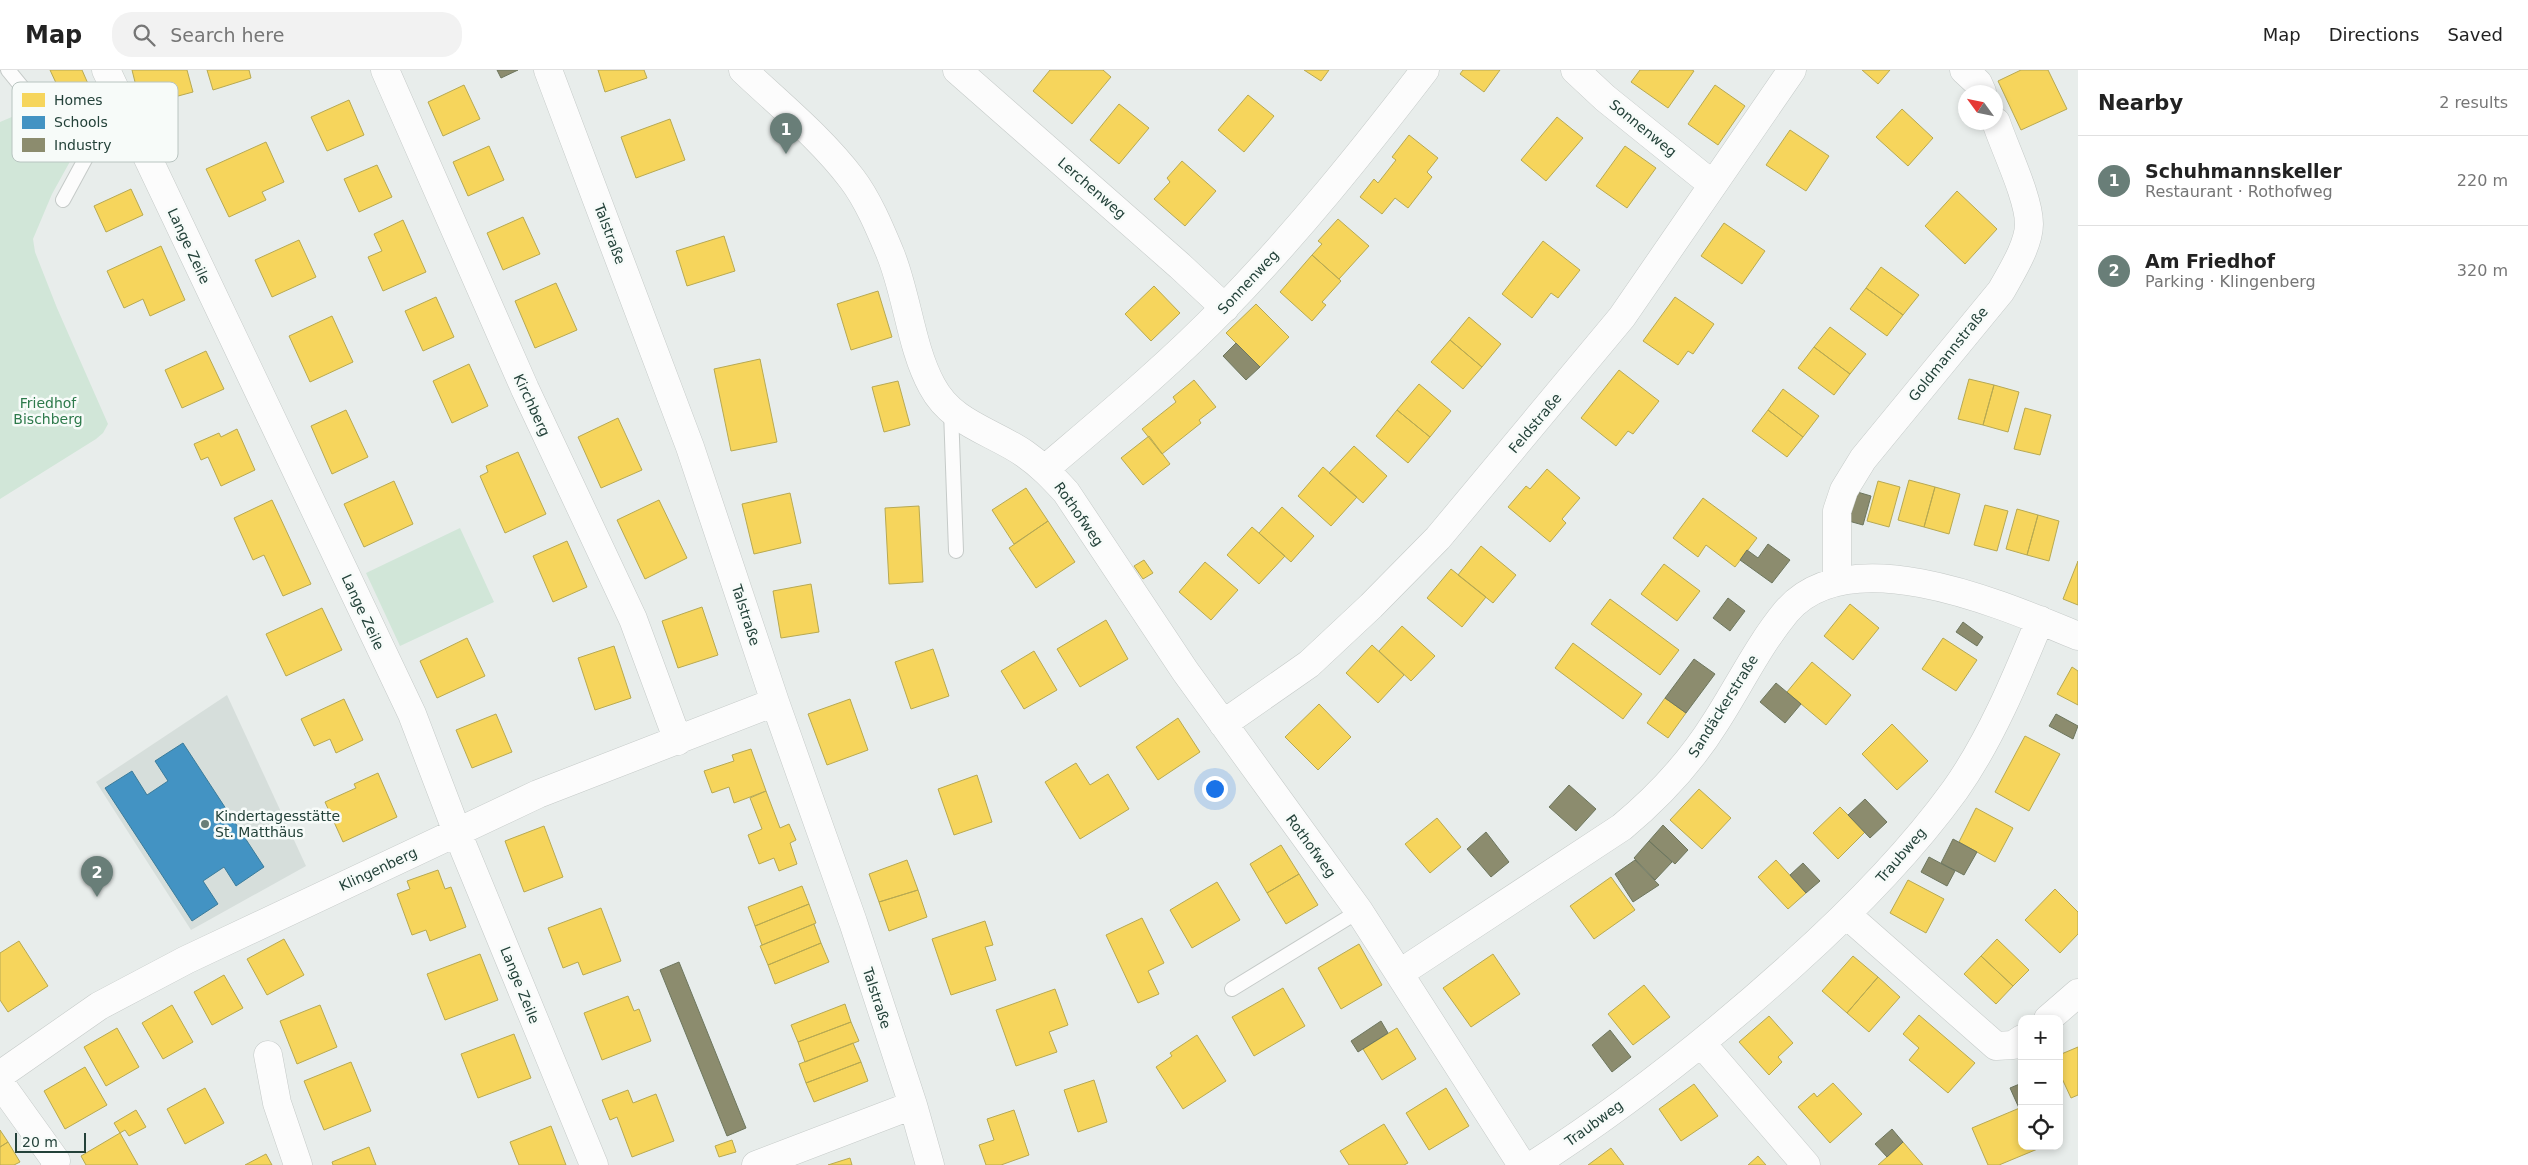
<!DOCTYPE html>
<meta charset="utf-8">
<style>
:root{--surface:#fff;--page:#f2f2f2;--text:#222;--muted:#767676;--line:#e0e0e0;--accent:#697e78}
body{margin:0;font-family:"DejaVu Sans",sans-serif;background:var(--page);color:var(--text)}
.controls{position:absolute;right:15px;bottom:15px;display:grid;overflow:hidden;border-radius:10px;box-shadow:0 2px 8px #0003}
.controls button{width:45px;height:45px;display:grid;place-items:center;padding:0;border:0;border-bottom:1px solid var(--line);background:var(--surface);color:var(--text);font:25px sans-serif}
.compass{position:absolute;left:1958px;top:15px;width:45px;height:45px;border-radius:50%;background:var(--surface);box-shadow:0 2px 8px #0003;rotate:303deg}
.scale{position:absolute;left:15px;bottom:12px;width:71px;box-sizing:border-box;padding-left:5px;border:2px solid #24423a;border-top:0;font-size:14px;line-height:18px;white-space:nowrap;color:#24423a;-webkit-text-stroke:4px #f7fbf9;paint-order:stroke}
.you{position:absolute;left:1214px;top:718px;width:18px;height:18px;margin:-12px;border:4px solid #fff;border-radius:50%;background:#1a73e8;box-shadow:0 0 0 8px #1a73e833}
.badge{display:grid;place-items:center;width:32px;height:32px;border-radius:50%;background:var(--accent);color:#fff;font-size:16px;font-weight:700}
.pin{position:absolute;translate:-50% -41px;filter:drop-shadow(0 1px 2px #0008)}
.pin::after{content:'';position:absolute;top:26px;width:18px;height:15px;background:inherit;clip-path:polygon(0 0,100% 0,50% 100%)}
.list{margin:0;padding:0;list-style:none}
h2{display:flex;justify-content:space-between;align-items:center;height:65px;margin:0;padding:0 20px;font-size:21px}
h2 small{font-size:16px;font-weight:400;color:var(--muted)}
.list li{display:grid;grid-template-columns:32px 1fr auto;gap:15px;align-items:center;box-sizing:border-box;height:90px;padding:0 20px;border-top:1px solid var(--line)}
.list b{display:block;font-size:19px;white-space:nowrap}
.list p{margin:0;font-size:16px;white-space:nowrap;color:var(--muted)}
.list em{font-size:16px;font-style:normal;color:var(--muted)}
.icon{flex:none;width:28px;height:28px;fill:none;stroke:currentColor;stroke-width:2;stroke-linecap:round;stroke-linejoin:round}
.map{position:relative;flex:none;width:2078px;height:1095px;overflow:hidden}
header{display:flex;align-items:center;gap:30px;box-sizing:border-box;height:70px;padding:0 25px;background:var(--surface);border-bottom:1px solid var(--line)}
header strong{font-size:24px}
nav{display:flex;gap:28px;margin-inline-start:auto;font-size:18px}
.search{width:350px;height:45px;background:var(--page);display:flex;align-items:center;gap:12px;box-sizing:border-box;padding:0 18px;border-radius:20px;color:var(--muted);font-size:19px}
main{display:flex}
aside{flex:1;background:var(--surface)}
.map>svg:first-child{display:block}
.built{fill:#d6dedb}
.green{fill:#d1e6d8}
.homes{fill:#f6d55c;stroke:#b7a952}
.schools{fill:#4393c3;stroke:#3a7b9a}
.industry{fill:#8c8c6e;stroke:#6d765e}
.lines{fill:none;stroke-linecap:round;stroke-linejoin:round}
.lane-casing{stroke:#c5cac8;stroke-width:16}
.street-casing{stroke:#c5cac8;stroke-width:29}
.lane{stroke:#fcfcfc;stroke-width:14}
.street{stroke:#fcfcfc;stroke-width:28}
.poi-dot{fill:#697e78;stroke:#f7fbf9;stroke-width:2}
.labels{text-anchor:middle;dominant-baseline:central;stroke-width:5;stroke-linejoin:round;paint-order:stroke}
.street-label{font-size:14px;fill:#24423a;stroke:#f7fbf9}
.park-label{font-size:14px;fill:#2d7a4b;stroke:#f7fbf9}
.poi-label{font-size:14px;fill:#24423a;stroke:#f7fbf9;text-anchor:start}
.key{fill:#f7fbf9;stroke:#b8c4c0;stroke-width:1}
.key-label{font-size:14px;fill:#24423a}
</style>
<header>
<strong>Map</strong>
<div class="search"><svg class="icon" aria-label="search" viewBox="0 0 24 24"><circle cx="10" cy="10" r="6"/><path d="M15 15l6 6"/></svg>Search here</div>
<nav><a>Map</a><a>Directions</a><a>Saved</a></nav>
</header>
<main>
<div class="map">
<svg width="2078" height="1095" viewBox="0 0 2078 1095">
<rect width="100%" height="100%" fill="#e8edeb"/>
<path class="built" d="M227,625l79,171 -115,64 -95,-148z"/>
<path class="green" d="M33,38c16,10 43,19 45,39l-26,47 -19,45 2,13 22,56 51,116 -5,9 -7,6 -96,60v-377z
M460,458l34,74 -94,44 -34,-73z"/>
<path class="homes" d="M50,0h32l7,16 -26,12z
M132,0h55l6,22 -52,14z
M207,0h42l2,8 -38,12z
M598,0h46l3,8 -42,14z
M1050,0h53l8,7 -39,47 -39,-33z
M1304,0h25l-8,11z
M1463,0h37l-16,22 -24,-18z
M1640,0h52l2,1 -26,37 -37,-26z
M1862,0h28l-12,14z
M2021,0h27l19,39 -46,21 -23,-49z
M464,15l16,34 -37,17 -15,-34z
M1715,15l30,21 -27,39 -30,-21z
M1248,25l26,21 -30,36 -26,-22z
M349,30l15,35 -37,16 -16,-34z
M1119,34l30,24 -30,36 -29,-24z
M1902,39l31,29 -25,28 -32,-29z
M1557,47l26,21 -37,43 -25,-21z
M670,49l15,41 -49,18 -15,-41z
M1790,60l39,26 -23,35 -40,-26z
M1409,65l29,23 -11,14 5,5 -24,31 -13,-10 -13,16 -22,-17 14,-18 4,4 18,-23 -4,-3z
M266,72l18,40 -22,10 4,8 -37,17 -23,-48z
M489,76l15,34 -36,16 -15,-34z
M1625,76l31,22 -29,40 -31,-22z
M1182,91l34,30 -31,35 -31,-27 16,-17 -3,-4z
M377,95l15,32 -33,15 -15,-33z
M131,119l12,26 -37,17 -12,-26z
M1957,121l40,38 -32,35 -40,-38z
M523,147l17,37 -37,16 -16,-37z
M1338,149l31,27 -30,33 -27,-24 10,-11 -4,-3z
M403,150l23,52 -43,19 -15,-34 14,-6 -8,-17z
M1724,153l41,28 -23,33 -41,-28z
M724,166l11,35 -48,15 -11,-35z
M299,170l17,37 -44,20 -17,-37z
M1543,171l37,29 -22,28 -7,-5 -19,25 -30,-24z
M161,176l24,54 -35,16 -7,-17 -19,9 -17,-37z
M1312,185l29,26 -19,21 4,3 -14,16 -32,-29z
M1881,197l38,28 -16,20 -37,-27z
M556,213l21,47 -42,18 -20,-47z
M1154,216l26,27 -29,28 -26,-27z
M1866,218l37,27 -16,21 -37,-27z
M878,221l14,46 -41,13 -14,-46z
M436,227l18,40 -31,14 -18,-40z
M1675,227l39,27 -21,30 -5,-3 -10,14 -35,-24z
M1256,234l33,33 -29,30 -34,-34z
M332,246l21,46 -43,20 -21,-46z
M1469,247l32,27 -19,23 -32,-27z
M1830,257l36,27 -16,20 -36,-27z
M1450,270l32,27 -19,22 -32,-27z
M1814,277l36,27 -16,21 -36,-27z
M206,281l18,38 -42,19 -17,-38z
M760,289l17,83 -46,9 -17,-82z
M469,294l19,42 -36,17 -19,-42z
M1619,300l40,31 -26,33 -5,-3 -12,15 -35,-28z
M1969,309l25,6 -11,40 -25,-6z
M1194,310l22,27 -17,13 2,3 -39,31 -20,-25 34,-27 -3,-5z
M898,311l12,44 -26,7 -12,-45z
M1419,314l32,27 -21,26 -33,-27z
M1994,315l25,7 -11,40 -25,-7z
M1783,319l36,27 -16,21 -35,-27z
M2025,338l26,7 -11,40 -26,-6z
M346,340l22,47 -36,17 -21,-48z
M1397,340l33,27 -22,26 -32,-27z
M1768,340l35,27 -16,20 -35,-26z
M618,348l24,52 -41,18 -23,-51z
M237,359l18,41 -34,16 -13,-29 -7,3 -7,-16 25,-11 2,4z
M1149,366l21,28 -27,21 -22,-27z
M1354,376l33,30 -24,27 -34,-30z
M518,382l28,62 -41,19 -25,-57 8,-4 -2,-6z
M1323,397l34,30 -26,29 -33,-30z
M1547,399l33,29 -18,21 4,4 -16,19 -42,-35 18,-21 4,3z
M1909,410l26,7 -11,40 -26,-7z
M394,411l19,43 -49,23 -20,-43z
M1878,411l22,6 -11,40 -22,-6z
M1935,417l25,7 -11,40 -25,-7z
M1026,418l22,33 -34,23 -22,-34z
M790,423l11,50 -47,11 -12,-50z
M1703,428l54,40 -22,29 -29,-22 -8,12 -25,-19z
M272,430l39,84 -28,12 -19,-41 -11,5 -19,-42z
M659,430l28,58 -42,21 -28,-59z
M1985,435l23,6 -11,40 -23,-6z
M919,436l4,76 -34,2 -4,-76z
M1282,437l32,29 -23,26 -32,-29z
M2017,439l21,6 -11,40 -21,-6z
M2038,445l21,6 -10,40 -22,-6z
M1048,451l27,41 -39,26 -27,-40z
M1252,457l33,29 -26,28 -32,-29z
M567,471l20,46 -34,15 -20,-46z
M1481,476l35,29 -23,28 -35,-28z
M1144,490l9,13 -10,6 -9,-13z
M2078,491v44l-15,-6z
M1205,492l33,28 -27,30 -32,-28z
M1664,494l36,27 -23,30 -36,-27z
M1451,499l35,28 -24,30 -35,-29z
M811,514l8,48 -38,6 -8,-47z
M1610,529l69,51 -19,25 -69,-51z
M1850,534l29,24 -26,32 -29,-24z
M702,537l16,48 -40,13 -16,-47z
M322,538l20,42 -56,26 -20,-42z
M1106,550l22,39 -48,28 -23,-38z
M1402,556l33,30 -24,25 -32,-30z
M467,568l18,38 -48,22 -17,-37z
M1943,568l34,22 -21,31 -34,-22z
M1573,573l69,51 -19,25 -68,-51z
M1372,575l32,30 -26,28 -32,-30z
M614,576l17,52 -36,12 -17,-52z
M933,579l16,47 -38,13 -16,-47z
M1034,581l23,39 -33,19 -23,-38z
M1812,592l39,33 -25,30 -39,-33z
M2072,597l6,4v34l-21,-11z
M1665,628l21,15 -18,25 -21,-15z
M344,629l19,41 -27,13 -6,-14 -16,7 -13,-27z
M850,629l18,51 -41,15 -19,-51z
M1319,634l32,33 -33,33 -33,-33z
M496,644l16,38 -40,16 -16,-38z
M1178,648l22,34 -42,28 -22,-33z
M1892,654l36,37 -31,29 -35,-36z
M2025,666l35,18 -31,57 -34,-19z
M751,679l15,42 -32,12 -5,-16 -17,6 -8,-22 30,-10 -2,-6z
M1076,693l14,22 18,-11 21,35 -49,30 -35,-57z
M378,703l19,44 -54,25 -18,-40 31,-14 -2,-4z
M977,705l15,47 -38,13 -16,-46z
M1699,719l32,29 -29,31 -32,-29z
M766,721l14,37 9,-4 7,16 -6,3 7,21 -18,7 -5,-13 -15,6 -11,-29 14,-6 -12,-31z
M1840,737l25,25 -27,27 -25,-26z
M1976,738l37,20 -18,34 -36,-20z
M1437,748l24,29 -31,26 -25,-29z
M544,756l19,51 -39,15 -19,-51z
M1281,775l18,29 -32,19 -17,-29z
M907,790l11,30 -39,12 -10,-28z
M1776,790l30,33 -18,16 -30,-32z
M438,800l7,19 6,-2 15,40 -36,14 -4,-11 -14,5 -15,-41 13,-5 -3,-8z
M1299,804l19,31 -32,19 -19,-31z
M1611,807l24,33 -41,29 -24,-33z
M1908,810l36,19 -18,34 -36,-20z
M1217,812l23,38 -48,28 -22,-38z
M802,816l7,18 -54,22 -7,-19z
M2055,819l23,23v22l-18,19 -35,-33z
M918,820l9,27 -38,14 -10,-29z
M809,834l7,19 -54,22 -7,-19z
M601,838l20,53 -38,14 -5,-13 -15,6 -15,-40z
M1142,848l22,45 -16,8 11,23 -21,9 -32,-68z
M985,851l8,24 -8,2 11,33 -45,15 -19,-56z
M814,854l7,19 -53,22 -8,-19z
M284,869l20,36 -37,20 -20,-36z
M1997,869l32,31 -16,16 -32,-30z
M19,871l29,45 -40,26 -8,-12v-47z
M821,873l8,19 -54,22 -7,-19z
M1359,874l23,41 -41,24 -23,-41z
M480,884l18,46 -53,20 -18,-46z
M1493,884l27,40 -49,33 -28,-39z
M1853,886l25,21 -31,36 -25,-22z
M1981,886l32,30 -17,18 -32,-30z
M224,905l19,33 -31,17 -18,-33z
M1878,907l22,20 -31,35 -22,-19z
M1644,915l26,32 -37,28 -25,-31z
M1283,918l22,38 -51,30 -22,-39z
M1055,919l13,36 -19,7 8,20 -41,14 -20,-56z
M628,926l6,15 5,-2 12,32 -49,19 -18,-47z
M845,934l6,18 -53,20 -7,-17z
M172,935l21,37 -30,17 -21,-36z
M320,935l17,42 -40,17 -17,-43z
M1919,945l56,48 -27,30 -39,-33 10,-12 -16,-14z
M1769,946l24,27 -15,14 4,5 -13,13 -30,-33z
M851,952l8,19 -54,21 -7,-20z
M117,958l22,39 -33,19 -22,-39z
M1397,958l19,31 -34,21 -19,-31z
M514,964l17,44 -53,20 -17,-44z
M1197,965l29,46 -43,28 -27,-42 16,-11 -2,-3z
M853,973l8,19 -55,21 -7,-19z
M2078,977v48l-7,3 -12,-26v-17z
M351,992l20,49 -47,19 -20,-49z
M861,992l7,19 -54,21 -8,-19z
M85,997l22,38 -42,24 -21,-38z
M1094,1010l13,42 -29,10 -14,-42z
M1833,1013l29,31 -32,29 -32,-36 16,-14 3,4z
M1694,1014l24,32 -37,25 -22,-32z
M205,1018l19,35 -39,21 -18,-35z
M1446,1018l23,38 -40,24 -23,-37z
M628,1020l5,13 23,-9 18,47 -42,16 -15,-40 -7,3 -8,-20z
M2022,1037v39l18,2 -41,17h-11l-16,-37z
M136,1040l10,17 -17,9 -4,-6 -5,3 -6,-10z
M1014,1040l15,45 -28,10h-15l-7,-20 15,-5 -7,-21z
M1384,1054l24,39 -4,2h-55l-9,-14z
M551,1056l15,39h-47l-9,-23z
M0,1060l8,12 -8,5z
M120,1063l18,32h-52l-5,-9z
M732,1070l4,12 -17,5 -4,-11z
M8,1072l12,20 -6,3h-14v-18z
M1903,1072l20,23h-45l9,-8z
M369,1077l7,18h-43l-1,-3z
M1611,1078l13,17h-36z
M266,1084l6,11h-27z
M1758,1086l8,9h-18z
M850,1088l2,7h-24z"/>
<path class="schools" d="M183,673l81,124 -28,19 -12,-19 -21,14 15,23 -26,17 -87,-133 27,-17 15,24 21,-14 -13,-20z"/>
<path class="industry" d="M497,0h21l-17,8z
M1236,273l24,24 -14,13 -23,-24z
M1854,421l17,5 -8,29 -18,-5z
M1768,474l22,16 -18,23 -32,-23 7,-10 11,8z
M1728,528l17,13 -15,20 -17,-13z
M1963,552l20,15 -6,9 -21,-14z
M1694,589l21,15 -29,39 -21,-15z
M1776,613l25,21 -16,19 -25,-21z
M2056,644l22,12 -5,13 -24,-13z
M1569,715l27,24 -20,22 -27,-24z
M1865,729l22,23 -17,16 -22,-23z
M1663,755l25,25 -13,14 -26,-23z
M1486,762l23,30 -18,15 -24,-28z
M1953,769l24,13 -13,23 -23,-12z
M1649,771l23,21 -17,18 -21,-22z
M1929,787l26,14 -8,15 -26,-14z
M1635,790l24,25 -26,17 -18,-28z
M1803,793l17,18 -14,12 -16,-18z
M679,892l67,166 -19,8 -67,-166z
M1381,951l7,12 -30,19 -7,-11z
M1610,960l21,27 -19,15 -20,-27z
M2022,1013v24l-3,1 -9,-20z
M1892,1059l11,13 -16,15 -12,-13z"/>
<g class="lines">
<defs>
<path id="lane" d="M8,0l27,33 37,20 23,18
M63,130l32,-59 36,-18
M951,341l5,140
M1232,919l127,-78"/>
<path id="street" d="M106,0l306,644 45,118 137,333
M385,0l140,319 108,230 45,122
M548,0l142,377 85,255 78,220 60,183 17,60
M743,0c37,35 78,68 109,109 16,21 28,50 38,74 17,41 21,95 42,133 20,38 60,45 93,68 16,11 28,24 41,38l119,179 174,240 163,254
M957,0l223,196 45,42
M1575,0l30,28 108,87
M1964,0l14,13 4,9
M1045,399c61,-52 124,-104 180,-162 72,-74 137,-155 200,-237
M1837,510v-69l7,-21 19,-31 138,-168c10,-18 28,-46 28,-67 0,-26 -24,-75 -33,-102
M1223,654l86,-60 62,-58 67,-68 184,-221 170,-247
M1847,845l149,131 17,-1 9,-6
M1400,903l222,-146c36,-30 68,-64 93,-104 24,-37 43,-77 71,-111 63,-75 219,-6 292,24
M2048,949l30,-26
M1702,974l104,121
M268,985l9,48 21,62
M0,1005l99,-69 87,-46 352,-166 237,-92
M0,1013l56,78 -1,4
M756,1095l157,-60
M1533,1095c92,-59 178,-127 259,-200 59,-53 116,-110 163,-175 36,-51 61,-112 85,-170"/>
</defs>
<use href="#lane" class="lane-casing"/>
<use href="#street" class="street-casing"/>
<use href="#lane" class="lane"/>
<use href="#street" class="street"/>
</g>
<circle class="poi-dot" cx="205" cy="754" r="5"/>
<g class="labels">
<g class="street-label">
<text transform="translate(1643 58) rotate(39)">Sonnenweg</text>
<text transform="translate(1092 118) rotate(41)">Lerchenweg</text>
<text transform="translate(610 164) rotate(69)">Talstraße</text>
<text transform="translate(189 176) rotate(65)">Lange Zeile</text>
<text transform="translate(1248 212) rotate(-47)">Sonnenweg</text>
<text transform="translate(1948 284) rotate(-51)">Goldmannstraße</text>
<text transform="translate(532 335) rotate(65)">Kirchberg</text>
<text transform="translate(1535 353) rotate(-50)">Feldstraße</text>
<text transform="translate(1079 444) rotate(55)">Rothofweg</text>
<text transform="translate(363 542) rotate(65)">Lange Zeile</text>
<text transform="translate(746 545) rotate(72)">Talstraße</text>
<text transform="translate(1723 636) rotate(-58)">Sandäckerstraße</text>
<text transform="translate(1311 776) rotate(54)">Rothofweg</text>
<text transform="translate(1901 785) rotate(-49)">Traubweg</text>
<text transform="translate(378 799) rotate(-25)">Klingenberg</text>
<text transform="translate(520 915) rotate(68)">Lange Zeile</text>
<text transform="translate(877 928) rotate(72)">Talstraße</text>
<text transform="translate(1594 1053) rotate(-36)">Traubweg</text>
</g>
<g class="park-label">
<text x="48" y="333">Friedhof<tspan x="48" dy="16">Bischberg</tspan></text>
</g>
<g class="poi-label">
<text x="215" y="746">Kindertagesstätte<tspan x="215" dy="16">St. Matthäus</tspan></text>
</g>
</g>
<rect x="12" y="12" width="166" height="80" rx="8" class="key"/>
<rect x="22" y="23" width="23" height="14" fill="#f6d55c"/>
<rect x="22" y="46" width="23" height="13" fill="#4393c3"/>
<rect x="22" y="68" width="23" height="14" fill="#8c8c6e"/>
<g class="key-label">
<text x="54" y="35">Homes</text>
<text x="54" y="57">Schools</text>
<text x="54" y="80">Industry</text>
</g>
</svg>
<div class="controls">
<button>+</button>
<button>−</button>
<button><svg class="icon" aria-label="locate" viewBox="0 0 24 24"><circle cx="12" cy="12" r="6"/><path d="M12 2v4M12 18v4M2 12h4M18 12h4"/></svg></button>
</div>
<svg class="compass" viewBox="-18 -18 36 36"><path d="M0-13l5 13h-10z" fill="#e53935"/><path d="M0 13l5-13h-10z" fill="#767676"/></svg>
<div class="scale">20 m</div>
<div class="you"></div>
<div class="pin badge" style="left:786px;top:84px">1</div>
<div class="pin badge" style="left:97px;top:827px">2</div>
</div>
<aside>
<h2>Nearby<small>2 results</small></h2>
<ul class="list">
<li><span class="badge">1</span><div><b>Schuhmannskeller</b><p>Restaurant · Rothofweg</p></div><em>220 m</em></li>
<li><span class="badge">2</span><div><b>Am Friedhof</b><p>Parking · Klingenberg</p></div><em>320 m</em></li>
</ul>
</aside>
</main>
